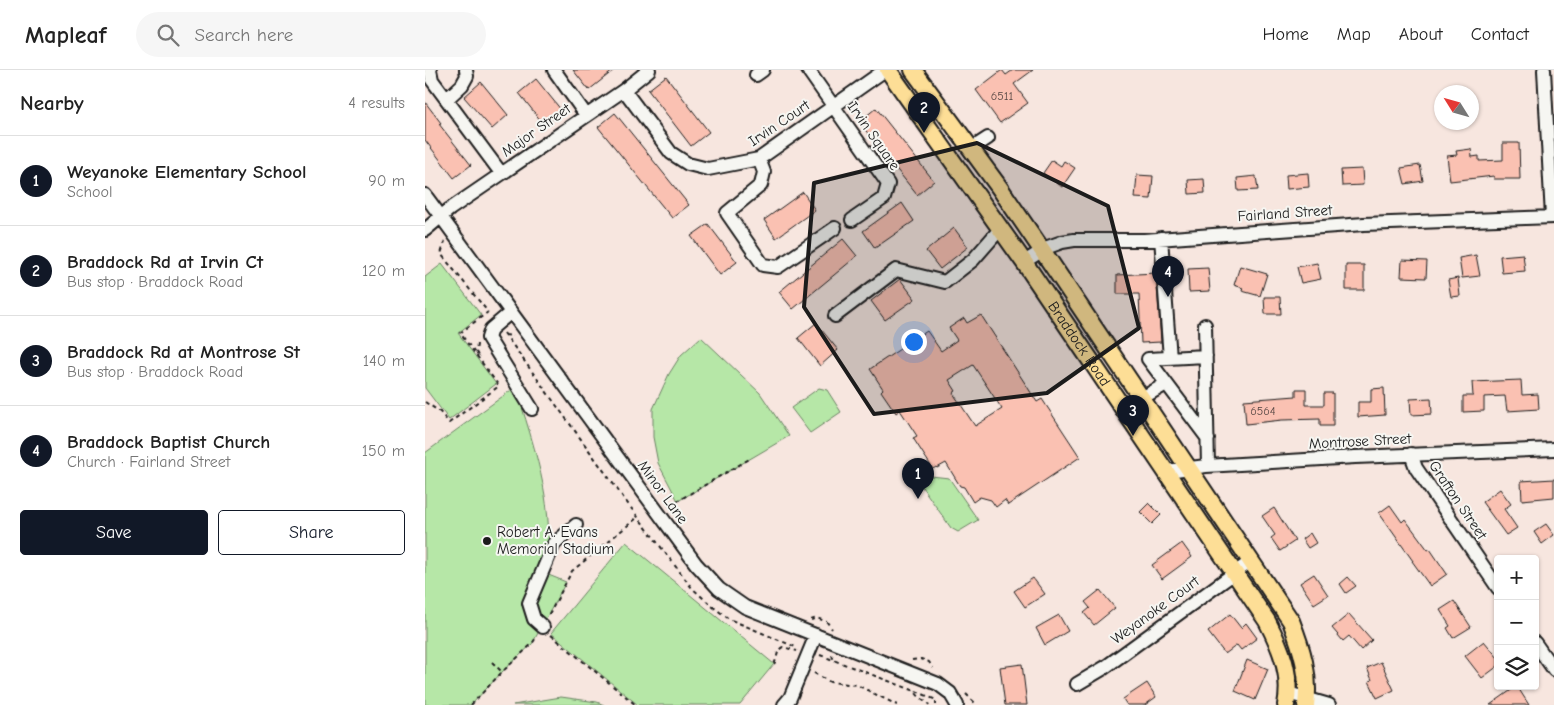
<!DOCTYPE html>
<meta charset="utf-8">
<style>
:root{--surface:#fff;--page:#f6f6f6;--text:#222;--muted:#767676;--line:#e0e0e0;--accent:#111827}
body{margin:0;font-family:"Comic Neue",sans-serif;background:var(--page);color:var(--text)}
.controls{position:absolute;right:15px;bottom:15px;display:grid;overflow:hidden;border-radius:5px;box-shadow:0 1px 4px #0004}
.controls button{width:45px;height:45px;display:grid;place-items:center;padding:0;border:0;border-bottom:1px solid var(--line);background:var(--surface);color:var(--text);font:25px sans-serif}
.compass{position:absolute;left:1009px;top:15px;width:45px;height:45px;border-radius:50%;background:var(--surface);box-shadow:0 1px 4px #0004;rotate:307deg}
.you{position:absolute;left:488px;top:271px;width:18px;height:18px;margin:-12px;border:4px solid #fff;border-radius:50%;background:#1a73e8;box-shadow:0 0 0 8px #1a73e833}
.badge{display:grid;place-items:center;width:32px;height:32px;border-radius:50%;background:var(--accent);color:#fff;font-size:16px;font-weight:700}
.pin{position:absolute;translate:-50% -41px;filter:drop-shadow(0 1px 2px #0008)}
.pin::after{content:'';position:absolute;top:26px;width:18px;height:15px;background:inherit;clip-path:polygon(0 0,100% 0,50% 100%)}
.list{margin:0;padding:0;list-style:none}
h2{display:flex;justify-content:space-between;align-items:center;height:65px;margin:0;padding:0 20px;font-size:21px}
h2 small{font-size:16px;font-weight:400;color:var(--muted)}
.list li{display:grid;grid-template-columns:32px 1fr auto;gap:15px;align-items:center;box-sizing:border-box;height:90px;padding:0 20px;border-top:1px solid var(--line)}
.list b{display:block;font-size:19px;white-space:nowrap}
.list p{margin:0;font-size:16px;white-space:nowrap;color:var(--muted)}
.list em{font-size:16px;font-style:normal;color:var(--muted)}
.actions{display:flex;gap:10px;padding:15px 20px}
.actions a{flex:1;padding:11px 0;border:1px solid var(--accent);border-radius:5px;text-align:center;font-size:18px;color:var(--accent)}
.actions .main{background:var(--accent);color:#fff}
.icon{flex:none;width:28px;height:28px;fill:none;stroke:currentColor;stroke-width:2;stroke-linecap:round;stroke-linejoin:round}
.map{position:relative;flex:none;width:1129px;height:635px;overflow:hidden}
header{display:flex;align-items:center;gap:30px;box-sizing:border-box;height:70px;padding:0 25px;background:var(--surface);border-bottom:1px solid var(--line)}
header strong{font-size:24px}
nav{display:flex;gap:28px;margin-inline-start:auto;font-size:18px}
.search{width:350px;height:45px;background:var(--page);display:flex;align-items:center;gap:12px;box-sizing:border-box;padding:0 18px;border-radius:28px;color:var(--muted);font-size:19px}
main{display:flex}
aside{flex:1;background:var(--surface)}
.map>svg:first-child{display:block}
.green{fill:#b6e7a7;stroke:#698262}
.building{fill:#fac1b2;stroke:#1c1c1c;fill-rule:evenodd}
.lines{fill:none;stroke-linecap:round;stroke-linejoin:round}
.minor-casing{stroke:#1c1c1c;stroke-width:16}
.major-casing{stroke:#1c1c1c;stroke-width:20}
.path{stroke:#1c1c1c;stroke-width:2;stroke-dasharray:4 4;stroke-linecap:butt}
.minor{stroke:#f6f6f2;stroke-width:12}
.major{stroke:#fdde96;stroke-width:16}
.marked{fill:#1c1c1c;fill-opacity:0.2;stroke:#1c1c1c;stroke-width:4;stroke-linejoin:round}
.poi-dot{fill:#1c1c1c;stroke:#f6f6f2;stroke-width:2}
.labels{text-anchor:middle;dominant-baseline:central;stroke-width:4;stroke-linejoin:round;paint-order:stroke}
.number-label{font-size:12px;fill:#544542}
.street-label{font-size:15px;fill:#1c1c1c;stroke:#f6f6f2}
.poi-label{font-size:15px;fill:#1c1c1c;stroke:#f6f6f2;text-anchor:start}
</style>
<header>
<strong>Mapleaf</strong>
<div class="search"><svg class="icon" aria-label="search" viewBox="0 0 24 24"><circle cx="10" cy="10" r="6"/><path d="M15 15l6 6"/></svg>Search here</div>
<nav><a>Home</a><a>Map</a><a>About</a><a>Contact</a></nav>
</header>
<main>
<aside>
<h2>Nearby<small>4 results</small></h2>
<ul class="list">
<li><span class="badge">1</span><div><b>Weyanoke Elementary School</b><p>School</p></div><em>90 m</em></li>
<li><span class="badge">2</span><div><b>Braddock Rd at Irvin Ct</b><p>Bus stop · Braddock Road</p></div><em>120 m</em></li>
<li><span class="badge">3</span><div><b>Braddock Rd at Montrose St</b><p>Bus stop · Braddock Road</p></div><em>140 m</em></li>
<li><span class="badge">4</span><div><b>Braddock Baptist Church</b><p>Church · Fairland Street</p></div><em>150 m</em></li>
</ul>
<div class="actions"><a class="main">Save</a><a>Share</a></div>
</aside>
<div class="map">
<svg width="1129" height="635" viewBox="0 0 1129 635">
<rect width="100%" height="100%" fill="#f7e6df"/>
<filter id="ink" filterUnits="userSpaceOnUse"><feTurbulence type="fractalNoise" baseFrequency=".02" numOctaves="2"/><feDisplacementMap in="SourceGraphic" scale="10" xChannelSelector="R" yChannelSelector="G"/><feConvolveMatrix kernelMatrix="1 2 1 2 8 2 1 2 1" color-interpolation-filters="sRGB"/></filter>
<g filter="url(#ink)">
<path class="green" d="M17,194l39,51 -23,18 38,51 -47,36 -24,-32v-111z
M276,267l59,56 29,43 -111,65 -20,-38 -5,-26v-28l16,-35 12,-19z
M89,318l5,10c18,57 37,115 27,176l20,8 -34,62 -30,28 -31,33h-46v-252z
M394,318l8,2 14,22 -31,21 -19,-25z
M506,406l18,2 29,42 -20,12 -7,-4 -31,-44z
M201,472l148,122 -34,41h-102l-87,-72z
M136,627l36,5 7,3h-91z"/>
<path class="building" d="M148,0h41l-25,20z
M577,0l4,5 7,-5h20l-19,14 14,19 -28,20 -24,-33z
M241,6l43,56 -18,14 -43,-56z
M111,9l26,32 -17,15 -26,-33z
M56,12l27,33 -16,14 -28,-32z
M0,32l16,21 -2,1 32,41 -17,13 -29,-38z
M451,38l58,73 -17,14 -58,-73z
M190,43l74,92 -17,13 -74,-91z
M1078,73h16l1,36h-26v-3l-44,5 -3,-25 10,-1 -1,-4 15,-2 1,8 7,-1v5l24,-1z
M627,90l9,6 3,-5 11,7 -13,19 -19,-14z
M995,95l3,16 -18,3 -4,-16z
M937,99l1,16 -21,1 -1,-16z
M883,103l1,14 -22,2 -1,-14z
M712,105l16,1 -2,23 -16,-1z
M831,106l2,14 -20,1 -1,-13z
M779,109l1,14 -16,1 -1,-14z
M378,122l12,18 -39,28 -12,-18z
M477,133l12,18 -39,27 -12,-17z
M283,154l29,38 -17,13 -29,-39z
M529,158l14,19 -28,22 -14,-18z
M418,169l14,17 -64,53 -14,-17z
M1098,184l2,17 -23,2 -2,-17z
M1051,185l4,21 -18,2 -3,-20z
M977,190l25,1 -1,17 -25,-1z
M892,193l4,16 -20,4 -4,-16z
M921,195h18v25h-18z
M815,196l27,8 -7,22 -18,-5 1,-3 -9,-3z
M783,198l2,23 -21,1 -1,-23z
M731,203l5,69 -20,1 -2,-49h-22v-19z
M1033,208l2,18 -9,1 -3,-17z
M475,209l15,20 -30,21 -14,-19z
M839,227h16l1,17h-16z
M556,245l56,87 5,-3 38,58 -72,48 -3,-5 -9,7 -5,-7 -11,-3 -7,5 -9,-15 -4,-1 -14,-23 -9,5 -1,-1 -3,2 -20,-31 4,-2 -17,-26 -4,3 -15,-22 2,-2 -13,-20 57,-38 14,20 16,-11 -8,-12 15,-10 3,5zM548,295l29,44 -27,17 -22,-33 3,-2 -7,-11z
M391,253l22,27 -18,16 -22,-28z
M1096,310l1,15 16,-1 1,15 -32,2 -2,-15 -21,1v14l-21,1v-16h10l-1,-14z
M959,318l1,27 -27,2v-15h13v-13z
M871,319h10v16h18v-12h9v33h-13v-7l-38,1 -36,4 -2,-24 52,-4z
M1006,328l1,16 -21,1 -1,-16z
M1129,409v18l-32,3 -1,-19z
M1075,419l11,15 -7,5 13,19 -11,7 -24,-33z
M724,433l12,12 -9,9 -12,-12z
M965,435l12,17 3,-3 23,31 2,-1 17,25 -17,12 -18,-25h1l-34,-48z
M849,438l21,33 -15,10 -9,-13 4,-3 -13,-19z
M1121,454l8,11 -12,9 -8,-12z
M885,463l6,10 -8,5 -6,-9z
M757,473l10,14 -30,22 -10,-14z
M889,504l14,21 -14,9 -14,-21z
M923,507l8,9 -10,7 -6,-9z
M608,508l12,16 -20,13 -11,-16z
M675,520l15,18 -21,17 -10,-12 6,-5 -5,-6z
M1029,531l17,26 -18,11 -6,-10 3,-2 -10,-16z
M805,544l11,14 5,-5 11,15 -16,12 -4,-5 -12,9 -17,-22z
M924,544l23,26 -11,10 -12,-14 -6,5 -11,-13z
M634,545l9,16 -23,14 -9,-17z
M1059,571l14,17v8l-16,12 -17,-22z
M822,590l21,9 -13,31 -20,-9z
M956,592l13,28 -17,8 -8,-17 3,-1 -5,-12z
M597,594l5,41h-22l-5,-38z
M722,613l9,14 -11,8h-18l-4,-6z
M1092,616l12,19h-39z"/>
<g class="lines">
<defs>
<path id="minor" d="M5,0l2,10 69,93
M129,0l32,45
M383,0l80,114 -4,14 -32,22
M1119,0l8,147
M331,5l7,-5
M199,20l47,63 17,11 20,5 51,-10 126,-89
M22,29l15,-14 5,-9 -1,-6
M546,79l17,-11
M334,89l5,13 -3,13 -34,28 36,52 15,2 57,-39
M0,125l271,369 23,25 26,18 193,77 12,9 7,12
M0,160l25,-21 174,-119 25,-20
M736,168l9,120
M599,192l24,-15 14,-5 12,-2h70l220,-16 190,-7
M86,242l-20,17 -3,9 44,71
M410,246l61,-46 49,12 28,-22 28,-32
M780,255l3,141
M781,286l-58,3 60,80
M717,328l24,-14
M986,384l5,14 82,120
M742,401l39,-5 149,-9 199,-8
M118,557l-9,-8 -5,-16 25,-59 22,-19
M1110,573l19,27
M652,614l27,-16 147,-107
M863,623l41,12
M359,635l6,-7 26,-63"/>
<g id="major">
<path id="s1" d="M463,0l136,192 243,359c14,27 25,54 19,84"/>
<path d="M488,0l86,117 43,63 249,371c11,28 19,54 15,84"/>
</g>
</defs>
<use href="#minor" class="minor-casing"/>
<use href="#major" class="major-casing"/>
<path class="path" d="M20,171l-4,13 47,58
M79,263l121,167 67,88 20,18 17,13 69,29
M80,265l8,1
M52,274l-1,8 2,4
M0,332l15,10 9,11 50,-37 -39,-53 28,-21
M244,436l82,-48
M124,545l23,-44 66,-54
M386,550l6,-2 10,4 5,7
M126,565l85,70
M395,585l95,36c3,7 10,8 14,14
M407,585l2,6
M487,590l9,-1 8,3 4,6
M67,592l10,10
M349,594c4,-6 2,-14 9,-17l14,4
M389,603l16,9 27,3 40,20
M491,621l20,9v5
M541,624l11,11
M46,635l31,-33 30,-28 5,-8"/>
<use href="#minor" class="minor"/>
<use href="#major" class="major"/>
</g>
</g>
<path class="marked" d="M552,73l131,63 31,122 -92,65 -173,21 -70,-107 10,-124z"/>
<circle class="poi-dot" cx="62" cy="471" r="5"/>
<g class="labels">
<g class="number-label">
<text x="577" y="26">6511</text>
<text x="838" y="341">6564</text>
</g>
<g class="street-label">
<text transform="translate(354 53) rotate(-34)">Irvin Court</text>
<text transform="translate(111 60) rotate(-35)">Major Street</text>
<text transform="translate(449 66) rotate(55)">Irvin Square</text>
<text transform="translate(860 143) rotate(-4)">Fairland Street</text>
<text stroke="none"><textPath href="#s1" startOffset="334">Braddock Road</textPath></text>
<text transform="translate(935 371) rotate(-3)">Montrose Street</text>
<text transform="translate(238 422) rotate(54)">Minor Lane</text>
<text transform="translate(1033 430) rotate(56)">Grafton Street</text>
<text transform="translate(730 540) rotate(-36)">Weyanoke Court</text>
</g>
<g class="poi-label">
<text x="72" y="462">Robert A. Evans<tspan x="72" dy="17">Memorial Stadium</tspan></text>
</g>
</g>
</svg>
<div class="controls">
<button>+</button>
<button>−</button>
<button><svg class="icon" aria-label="layers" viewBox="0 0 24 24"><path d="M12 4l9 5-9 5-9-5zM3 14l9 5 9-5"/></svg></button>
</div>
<svg class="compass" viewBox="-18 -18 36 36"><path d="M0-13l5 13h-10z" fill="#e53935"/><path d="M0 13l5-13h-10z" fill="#767676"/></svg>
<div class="you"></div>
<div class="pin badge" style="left:493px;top:429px">1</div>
<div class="pin badge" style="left:499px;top:63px">2</div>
<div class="pin badge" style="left:708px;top:366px">3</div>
<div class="pin badge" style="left:743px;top:227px">4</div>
</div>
</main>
